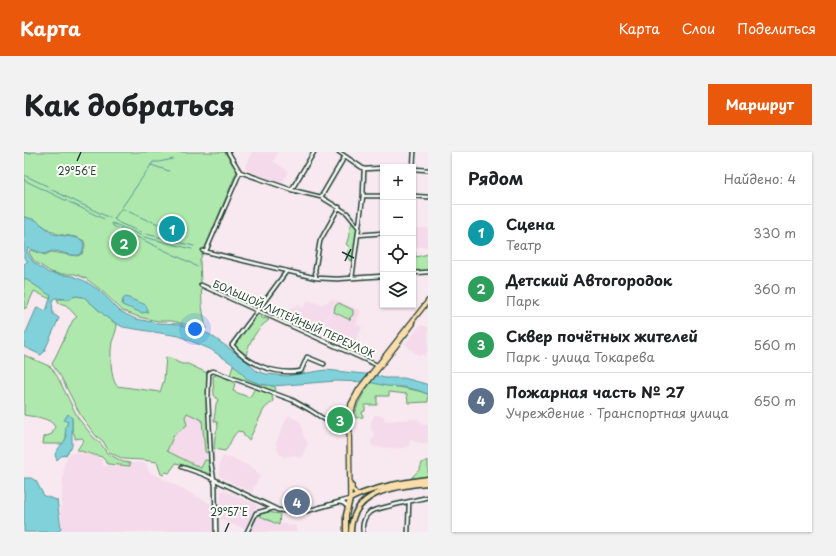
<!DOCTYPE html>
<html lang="ru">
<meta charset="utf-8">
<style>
:root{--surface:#fff;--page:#f2f2f2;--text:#202124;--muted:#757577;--line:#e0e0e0;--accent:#ea580c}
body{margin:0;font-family:"Playpen Sans",sans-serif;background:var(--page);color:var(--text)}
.controls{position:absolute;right:12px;top:12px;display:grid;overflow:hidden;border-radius:0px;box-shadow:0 1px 3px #0004}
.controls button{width:36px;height:36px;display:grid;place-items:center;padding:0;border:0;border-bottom:1px solid var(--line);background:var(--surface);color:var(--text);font:20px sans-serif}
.you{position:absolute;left:171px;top:177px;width:14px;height:14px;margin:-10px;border:3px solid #fff;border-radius:50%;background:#1a73e8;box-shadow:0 0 0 6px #1a73e833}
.badge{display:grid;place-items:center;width:26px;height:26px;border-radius:50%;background:var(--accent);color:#fff;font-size:13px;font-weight:700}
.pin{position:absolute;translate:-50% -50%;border:2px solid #fff;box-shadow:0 1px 4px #0006}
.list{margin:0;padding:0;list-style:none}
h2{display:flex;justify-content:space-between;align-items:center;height:52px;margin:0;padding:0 16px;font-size:17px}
h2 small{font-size:13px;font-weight:400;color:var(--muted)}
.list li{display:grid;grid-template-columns:26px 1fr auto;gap:12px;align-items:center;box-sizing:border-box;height:56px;padding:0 16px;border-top:1px solid var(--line)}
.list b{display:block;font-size:15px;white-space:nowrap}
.list p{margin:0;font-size:13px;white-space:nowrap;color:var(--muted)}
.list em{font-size:13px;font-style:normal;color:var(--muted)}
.icon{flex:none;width:22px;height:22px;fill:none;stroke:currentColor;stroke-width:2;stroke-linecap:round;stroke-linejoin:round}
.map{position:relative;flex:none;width:404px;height:380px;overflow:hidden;border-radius:0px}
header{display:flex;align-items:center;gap:24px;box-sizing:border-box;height:56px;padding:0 20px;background:var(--accent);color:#fff}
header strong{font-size:19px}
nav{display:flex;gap:22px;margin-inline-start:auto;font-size:14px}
.intro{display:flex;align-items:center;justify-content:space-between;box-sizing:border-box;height:96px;padding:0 24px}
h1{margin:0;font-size:28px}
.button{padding:10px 18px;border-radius:0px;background:var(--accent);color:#fff;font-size:14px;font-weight:700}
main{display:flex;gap:24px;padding:0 24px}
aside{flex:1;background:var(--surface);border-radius:0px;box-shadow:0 1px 3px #0004}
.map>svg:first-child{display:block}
.built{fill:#f4daea}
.green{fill:#afe8ac;stroke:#679270}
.water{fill:#81d1db;stroke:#5a9698}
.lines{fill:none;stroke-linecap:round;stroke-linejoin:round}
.stream{stroke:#5a9698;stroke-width:1}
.minor-casing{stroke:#1f3d34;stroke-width:5.5}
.major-casing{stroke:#1f3d34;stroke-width:6}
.highway-casing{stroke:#1f3d34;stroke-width:7}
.minor{stroke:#fdfcf7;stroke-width:2.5}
.major{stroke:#fbddab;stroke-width:3.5}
.highway{stroke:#fbddab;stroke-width:4}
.ticks{fill:none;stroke:#1f3d34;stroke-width:1.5}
.labels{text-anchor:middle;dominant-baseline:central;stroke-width:4;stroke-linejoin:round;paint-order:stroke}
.street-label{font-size:10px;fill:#1f3d34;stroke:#fdfcf7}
.ticks-label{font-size:10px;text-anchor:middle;fill:#1f3d34;stroke:#fdfcf7;stroke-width:4;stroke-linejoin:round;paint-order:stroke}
</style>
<header>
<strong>Карта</strong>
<nav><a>Карта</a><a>Слои</a><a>Поделиться</a></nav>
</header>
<div class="intro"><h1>Как добраться</h1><a class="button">Маршрут</a></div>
<main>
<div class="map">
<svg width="404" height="380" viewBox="0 0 404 380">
<rect width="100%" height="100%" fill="#f8e8ef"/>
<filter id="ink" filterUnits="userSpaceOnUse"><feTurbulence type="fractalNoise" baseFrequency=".025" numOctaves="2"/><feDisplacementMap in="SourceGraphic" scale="8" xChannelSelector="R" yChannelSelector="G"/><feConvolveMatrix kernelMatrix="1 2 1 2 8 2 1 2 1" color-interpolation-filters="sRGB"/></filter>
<g filter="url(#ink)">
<path class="built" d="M228,0h26l-5,9 15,10 -6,13 -37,-15z
M390,76h14v18l-15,2v-16z
M309,147l2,1 -16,36 -44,-20 22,-11 7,3 4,-8 13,5z
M312,148l25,11 -5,13 6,3 -11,24 -31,-14z
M397,173l7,2v24l-4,5 -2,-2 -3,2 -14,-12z
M162,258l18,9 2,40 -4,9 -35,-17z
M264,263l13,8 2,13 5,7 -7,15 -7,-3 -9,2 -6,-3 -3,-11z
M350,263l9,1 2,5 33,-2 5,6h5v17l-3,2 -15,-4 -1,6 -5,2 -29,-1 -4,-3v-4l3,-2v-6l-3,-1v-8z
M51,300l20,3 7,5 1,6h26l1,-3h16l2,8 65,34 1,27h-152l-1,-21 3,-46 4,-10z
M200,304l6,3 1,-2 25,13v3l4,2 -8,17 -33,-16 1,-14z
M199,338l34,15 -12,24 -25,-10 1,-28z
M234,363l23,11 1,-3h4l1,3h9v6h-46z"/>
<path class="green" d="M0,0h201l12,19 -37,89 2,46 4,23 -34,-8h-14l-19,-4 -16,-6 -22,-21 -16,-12 -10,-4h-15l-9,-2 -17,-11 -5,-9 1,-2 15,5 6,-3 26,4 5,-2 3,-8 -1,-5c-10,-7 -22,-4 -31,-9 -11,-6 -16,-13 -29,-15z
M328,71l6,5 -5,34 -4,-2 -3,-5 3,-5 1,-2 -4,-4c4,-7 2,-14 6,-21z
M389,100h2l1,5 12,-3v17l-15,1z
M0,126l26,16 1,3 -3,1 -14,-7 -7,16 -3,2z
M51,144l9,1 26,23 7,4c0,6 -3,12 -5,18 -2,9 -2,37 5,44l43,6 4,-12 2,-23 7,2 4,3 5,2h6l19,9 2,79 -3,1 -1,-2 -3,-31 -15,-7 -2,4 2,8 -13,10 -7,16 34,17 4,-8h2l2,1 1,14 -20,-8 -14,-4 -7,10 -3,-1 -3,3 -2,-1 -4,-12 -13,-2 -21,-1 -14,-7 -6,-11 -7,-5 -15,-20 -20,-39 -9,-13 21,-44 4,-3 -11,-12 -7,-2 -2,-4h13z
M315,151l14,7v5l-4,3 2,1 -1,1 -16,-8 1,-6z
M234,161l4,2 -1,2 3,2 1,-1 4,2c-11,7 -22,24 -23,37l-7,-6 -5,-5 12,-18z
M0,203l27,12 7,11 20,40 16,20 7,6 6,9 16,9 7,1v3l-22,-2 -6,-7 -25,-7 7,-10 -2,-2 -7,1v-3l-3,-6v-12l-4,-3 -2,2 2,5c-4,8 1,14 -5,22h-20l1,-7 8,-3 3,-7c-4,-10 -22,-10 -31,-12z
M209,213h1c8,8 14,15 25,19 6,1 11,1 16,3l1,2 -1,2 -11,-2 -34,-13z
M194,222l17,9 -2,8 15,6h2l5,-9 14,4 3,3 1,6 -9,8 -15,31 -5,-4 -1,-4 -5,-1c-7,6 -8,15 -13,20l-11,-2 1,-13 3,-9 -1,-5 -3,-1 2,-17 2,-4 -4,-5 -1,-19z
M347,230c19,5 38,5 57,12v8l-20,1 -1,-9 -18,-2v4h-12v9h-12v6l-3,1 1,5 -8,1c1,-14 8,-24 16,-36z
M404,308v17l-18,2 10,-10 2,-6z
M242,360l14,2 -1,11 -21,-10 -9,17h-2l9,-17z"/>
<path class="water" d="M0,65l12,3 17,14 25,4 5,3c4,25 -20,9 -32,10 -2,1 -4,2 -6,3l-17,-6 -1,4 6,10 16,11 23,3 13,5 15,10 20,20 7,4 9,4 22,4 21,1 30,10 38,27 4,5 6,5 9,3 21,2 39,-6 48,5 11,3h19l22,6 2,1v9l-11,-4 -14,-3 -17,-1 -17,-4 -33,-1 -63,5 -13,-2 -13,-5 -13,-14 -24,-16 -31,-13 -56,-9 -13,-7 -26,-23 -9,-1 -5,3 -16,-1 -2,4 1,12 6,4 -15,34 -3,3 -17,-8v-10l13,-30 9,4 5,-15 -27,-18v-14l4,-3 -4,-3z
M102,145l20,8 2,7 -6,1 -20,-8 1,-6z
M44,262l4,4v28l-6,9 -5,1 -4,4 -2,-5c2,-7 9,-11 12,-19l-2,-3 1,-3 -1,-2 3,-6 -4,-2z
M0,326h7l5,3 8,15 13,4 4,28 -2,4h-35z"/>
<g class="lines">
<path class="stream" d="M0,0l5,2 3,-2
M127,13l18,6
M0,23l23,11
M0,28l43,21
M26,37l60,29
M45,50l35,17
M99,57l26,12
M127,69l15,6
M94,70l-4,-3 39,-57h6l14,-3
M95,71l22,9
M122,82l21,5
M120,85l48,12
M117,87l-28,-13 -1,-3 31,13
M119,88l48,23 6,4
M145,88l25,6"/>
<defs>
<path id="minor" d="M204,0l12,20
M315,0l25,17 19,-1
M389,15l1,-15
M389,17l15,1
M216,20l52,18 29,7 26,16 12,15
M268,37l22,-37
M340,44h19
M389,44l15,1
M297,45l24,-41
M334,83l25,-2
M179,99l113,27 21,1 46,-3
M182,99l34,-79
M262,120l-54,73c17,20 43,30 69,26l6,-14 17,7
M389,121l15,-1
M292,126l-1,-8 5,-29 19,-34
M328,126l11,-82 1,-27
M177,133l178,81
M158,315l23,8 73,35 13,2 16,-1 43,-12
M315,350l4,1 5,4
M192,380l-1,-47 -4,-22 -3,-64 1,-26 4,-2 3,1 76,28 18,10 34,22h6
M223,380l9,-19 18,-5
M339,380c-1,-7 1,-15 7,-20 6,-4 47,-12 58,-15
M384,380l1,-29"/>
<path id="major" d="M327,262l4,-13 6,-10 52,-67
M328,334v3l5,6
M326,347l-1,-84 2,-11 8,-15 69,-88"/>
<path id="highway" d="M322,380v-17l4,-16c22,-12 54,-17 78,-20
M327,380c0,-41 45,-46 77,-49"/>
</defs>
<use href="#minor" class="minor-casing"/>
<use href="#major" class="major-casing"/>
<use href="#highway" class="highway-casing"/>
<use href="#minor" class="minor"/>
<use href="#major" class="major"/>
<use href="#highway" class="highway"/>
</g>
</g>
<path class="ticks" d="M53,9l4,-9M318,100l12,6M321,109l6,-12M201,380l4,-9"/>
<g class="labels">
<g class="street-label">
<text transform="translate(270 166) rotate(24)">БОЛЬШОЙ ЛИТЕЙНЫЙ ПЕРЕУЛОК</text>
</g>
</g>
<g class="ticks-label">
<text x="53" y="23">29°56'E</text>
<text x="205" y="364">29°57'E</text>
</g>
</svg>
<div class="controls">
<button>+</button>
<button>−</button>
<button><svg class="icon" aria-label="locate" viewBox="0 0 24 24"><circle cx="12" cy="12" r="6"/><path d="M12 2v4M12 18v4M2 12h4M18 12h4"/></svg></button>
<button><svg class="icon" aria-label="layers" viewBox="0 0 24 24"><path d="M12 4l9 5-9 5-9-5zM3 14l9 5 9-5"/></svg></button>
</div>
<div class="you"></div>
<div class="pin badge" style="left:148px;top:77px;background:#0f9aa8">1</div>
<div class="pin badge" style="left:100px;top:91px;background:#2e9e5b">2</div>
<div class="pin badge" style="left:316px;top:268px;background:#2e9e5b">3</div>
<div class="pin badge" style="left:273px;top:350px;background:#5c6f8a">4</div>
</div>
<aside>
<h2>Рядом<small>Найдено: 4</small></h2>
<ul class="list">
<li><span class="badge" style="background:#0f9aa8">1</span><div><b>Сцена</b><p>Театр</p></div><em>330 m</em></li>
<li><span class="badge" style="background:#2e9e5b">2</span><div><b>Детский Автогородок</b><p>Парк</p></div><em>360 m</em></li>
<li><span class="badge" style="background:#2e9e5b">3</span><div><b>Сквер почётных жителей</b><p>Парк · улица Токарева</p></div><em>560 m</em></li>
<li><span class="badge" style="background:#5c6f8a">4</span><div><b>Пожарная часть № 27</b><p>Учреждение · Транспортная улица</p></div><em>650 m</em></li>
</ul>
</aside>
</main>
